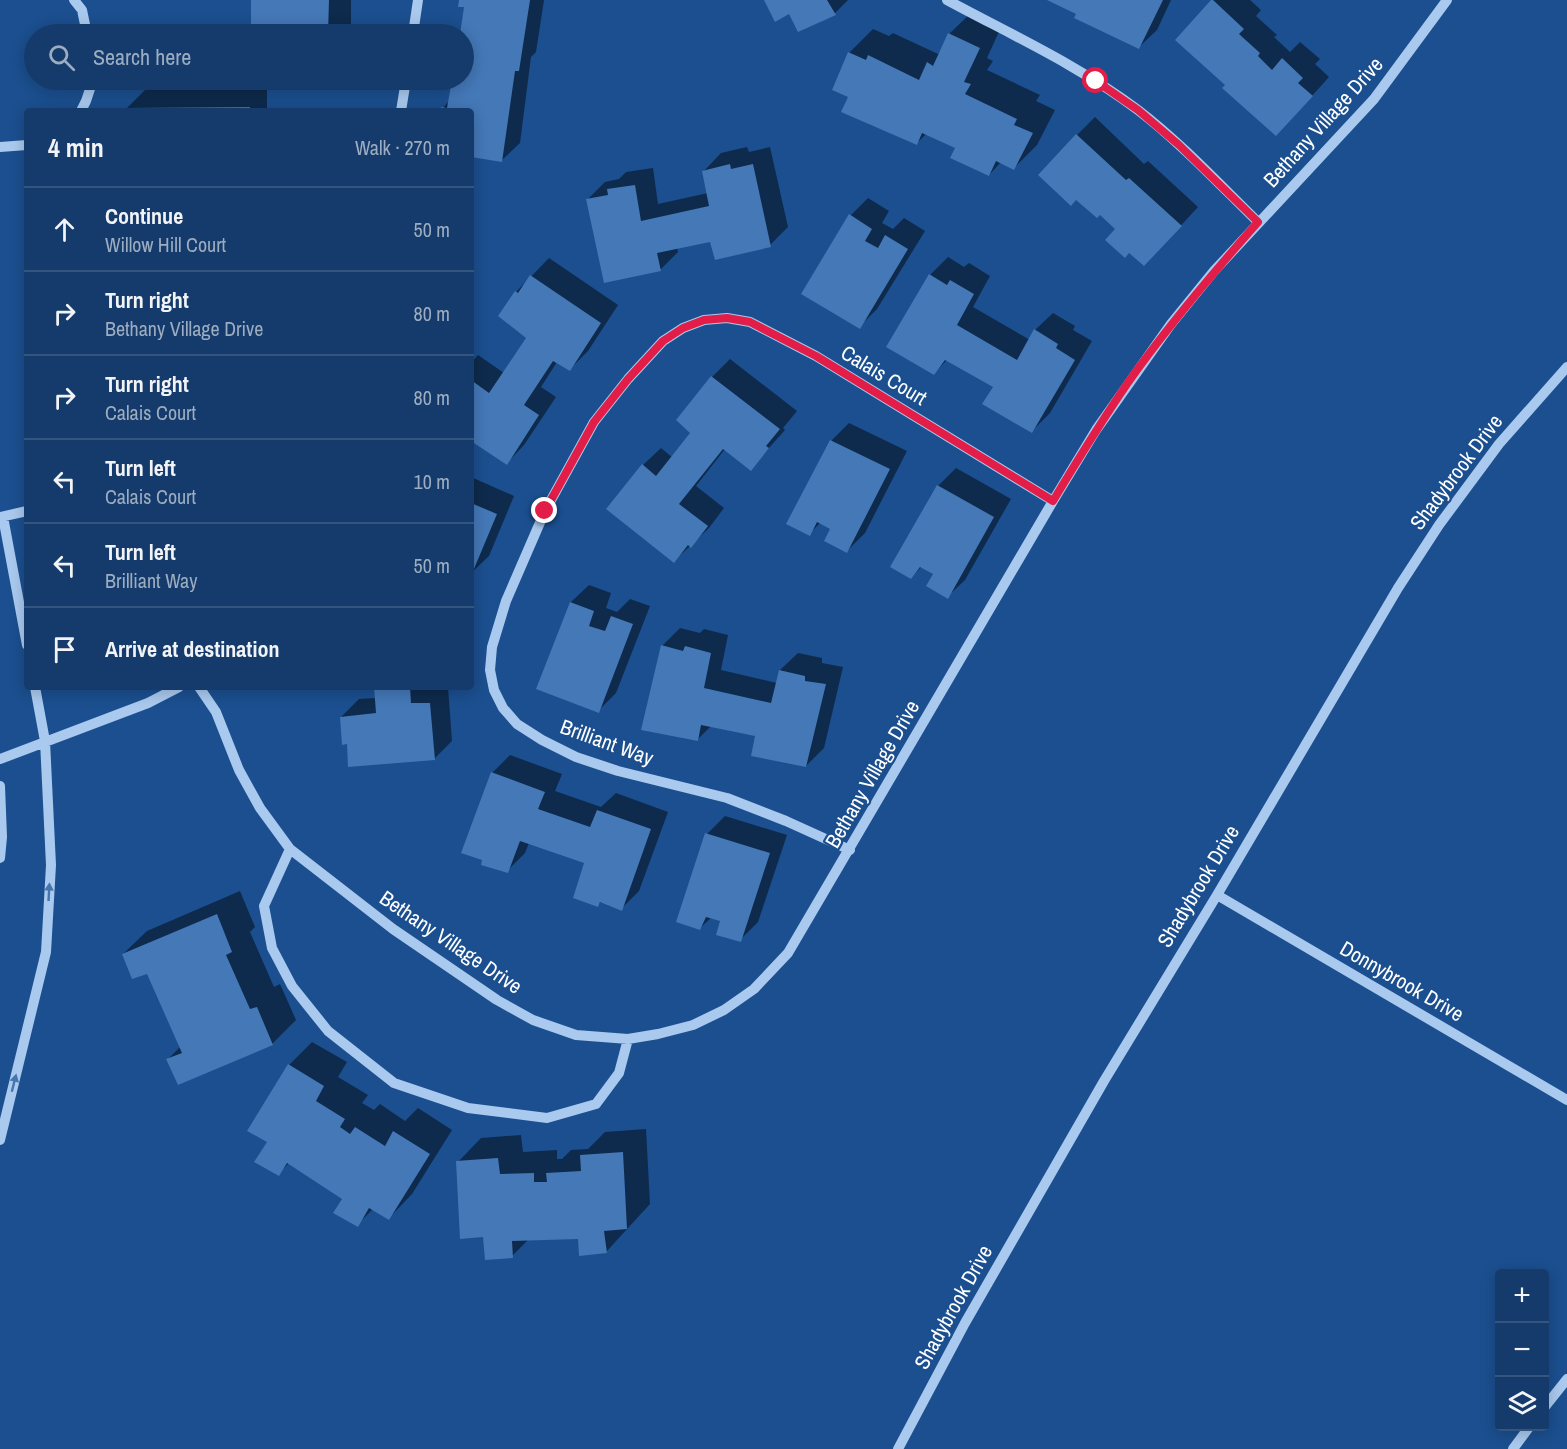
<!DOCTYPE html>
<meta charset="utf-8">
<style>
:root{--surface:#143b6b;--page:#214673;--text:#f1f3f6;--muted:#9dadc1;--line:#33557e}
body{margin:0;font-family:"Archivo Narrow",sans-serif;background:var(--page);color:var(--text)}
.controls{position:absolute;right:18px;bottom:18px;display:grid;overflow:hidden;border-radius:6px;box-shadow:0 3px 15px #0003}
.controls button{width:54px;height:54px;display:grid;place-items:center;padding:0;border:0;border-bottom:2px solid var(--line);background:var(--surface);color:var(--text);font:30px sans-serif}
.stop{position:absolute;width:18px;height:18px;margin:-14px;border:4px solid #e11d48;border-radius:50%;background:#fff}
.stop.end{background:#e11d48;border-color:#fff;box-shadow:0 2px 6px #0008}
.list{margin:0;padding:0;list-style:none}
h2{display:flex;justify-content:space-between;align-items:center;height:78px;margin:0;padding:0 24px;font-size:26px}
h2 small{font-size:20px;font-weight:400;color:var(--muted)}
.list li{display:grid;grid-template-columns:39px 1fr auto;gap:18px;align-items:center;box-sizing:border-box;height:84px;padding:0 24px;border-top:2px solid var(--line)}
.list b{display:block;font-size:22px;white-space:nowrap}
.list p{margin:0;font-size:20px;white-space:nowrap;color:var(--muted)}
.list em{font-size:20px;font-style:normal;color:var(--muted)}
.icon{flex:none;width:33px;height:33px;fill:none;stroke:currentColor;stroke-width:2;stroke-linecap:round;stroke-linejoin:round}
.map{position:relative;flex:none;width:1567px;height:1449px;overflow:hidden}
.search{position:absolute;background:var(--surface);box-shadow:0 3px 15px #0003;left:24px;top:24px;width:450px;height:66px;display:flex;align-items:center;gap:15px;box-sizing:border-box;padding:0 21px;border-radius:33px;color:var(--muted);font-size:22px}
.panel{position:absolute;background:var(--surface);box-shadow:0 3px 15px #0003;left:24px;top:108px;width:450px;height:582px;border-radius:6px}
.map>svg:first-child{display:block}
.shadow{fill:#0007}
.building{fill:#4478b7}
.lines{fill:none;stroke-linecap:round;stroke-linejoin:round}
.minor{stroke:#a9c9ee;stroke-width:10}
.oneway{fill:#4674ac}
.route{stroke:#e11d48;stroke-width:8}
.labels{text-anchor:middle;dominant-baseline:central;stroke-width:4.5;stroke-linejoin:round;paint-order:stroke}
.street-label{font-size:21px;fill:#fff;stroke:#1b4f8f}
</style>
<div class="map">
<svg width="1567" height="1449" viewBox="0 0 1567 1449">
<rect width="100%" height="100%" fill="#1b4f8f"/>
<path class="shadow" d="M253,0h98v34h-99z
M460,0h84l-8,52 -5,5 -11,86 -18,17 -31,-5v-44h-29l1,-3 6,-7 4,-21h11l2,-37h-2v-9h-3l5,-28z
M766,0h82l-13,13 -45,-1z
M1050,0h121l-14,30 -18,17 -61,-34z
M1213,0h37l11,10 -5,6 21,19 -3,2 16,15 10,-10 20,17 -5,5 14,13 -36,40 -66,-32z
M973,11l29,14 -15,33 6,3 -6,9 53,25 -4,6 19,9 -18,35 -23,23 -13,-6 -12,13 -32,-27 -31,-14 -10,10 -66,-47 -1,-44 24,-24 16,7 4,-3 45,21 4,-5 7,-15z
M145,90h122v21h-140v-3z
M1095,117l49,47 4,-3 50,46 -36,39 -45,-18 -40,-93z
M747,147l2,5 21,-5 18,80 -18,18 -59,-5 -34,7 1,5 -18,18 -73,-70 18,-18 14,-3 7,-7 27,-4 5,36 50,-11 -4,-22 17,-18z
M868,198l21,13 -7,12 11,6 11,-11 21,13 -48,78 -18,18 -8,-112z
M948,257l16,10 5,-4 21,13 -17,31 57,33 5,-10 18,-17 22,13 -2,4 19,11 -42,72 -18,18 -37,-45 -47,-27 -14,14 -4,-98z
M549,258l69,47 -30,46 -18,18 -13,-7 -16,25 15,10 -32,48 -17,18 -36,-24v-76l7,-8 26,18 24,-36 -12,-45z
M730,359l67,52 -14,17 2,2 -35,39 -25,-20 -29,37 28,22 -15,20 -35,33 -31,-96 18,-17 12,10 19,-26 20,-55z
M849,423l58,28 -42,82 -18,18 -15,-23 -11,-6 -12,12 -21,-10 44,-84z
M956,468l55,31 -46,81 -18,17 -12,-24 -13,-7 -11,12 27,-92z
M471,477l43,19 -25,60 -18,17z
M589,585l22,8 -5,15 11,4 13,-13 20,7 -34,87 -18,18 -60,-22 33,-87z
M680,628l20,5 4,-4 24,6 -7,35 56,13 3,-13 18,-17 24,5v5l21,4 -19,81 -18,18 -49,-31 -45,-10 -15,15 -35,-94z
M376,687h72l4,54 -18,18 -86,-17 -7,-25 18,-18 17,-1z
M510,755l52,19 -7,17 46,16 15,-14 52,19 -29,79 -18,18 -19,-8 -4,4 -12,-43 -57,-19 -4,10 -18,18 -15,-98z
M725,816l62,19 -29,87 -18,18 -18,-20 -10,-3 -12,11 7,-94z
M240,891l15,36 -5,5 24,55 6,-3 16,36 -24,24 -105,16 14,-14 -33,-74 -25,-18 24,-23z
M312,1042l35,20 -9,15 30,18 -6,8 12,7 6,-6 25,17 13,-13 34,22 -40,64 -23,24 -16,-9 -16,16 -13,-27 -55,-35 -11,11 -9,-32 20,-77z
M646,1129l4,75 -44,48 -26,-15 -51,2 -17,17 -27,-20 -27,-74 23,-24 40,-3 2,17 34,-2v9h5l9,-9 17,-1 17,-17z"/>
<path class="building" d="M251,0h78l-1,34h-77z
M459,0h71l-11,71h-4l-13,91 -31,-5v-46h-30v-4l6,1 5,-28h12l1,-36 -1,-10h-4l4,-27h-6z
M764,0h63l9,15 -38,17 -9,-18 -14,8z
M1047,0h116l-24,49 -65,-31 2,-4z
M1211,0h2l31,29 -5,5 21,19 -2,3 14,14 10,-12 21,20 -5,5 15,13 -37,40 -54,-48 3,-3 -50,-45z
M948,33l32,15 -16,34 7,2 -6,10 52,25 -3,6 19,8 -19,37 -18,-9 -7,15 -39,-18 5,-10 -33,-15 -5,12 -76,-33 7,-15 -16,-7 16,-38 18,8 2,-5 51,25 8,-18 6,4z
M250,107v4h-125v-3z
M1076,134l50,46 3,-2 53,48 -38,40 -15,-13 -4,5 -20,-18 10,-11 -15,-14 -3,3 -21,-18 -5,6 -33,-31z
M730,164l1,5 22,-5 18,83 -56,13 -5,-18 -53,11 4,18 -57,12 -18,-84 22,-4 -1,-6 28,-4 6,36 68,-15 -7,-35z
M849,214l23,15 -7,12 13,7 7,-13 23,14 -48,80 -59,-35z
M929,274l18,11 3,-5 24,14 -17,31 60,35 17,-31 24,15 -2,4 19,12 -43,73 -50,-29 11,-17 -48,-27 -11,15 -48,-28z
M530,275l71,48 -31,48 -17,-10 -29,44 15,10 -32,50 -36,-24v-61l18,13 37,-55 -28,-22 17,-25 3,2z
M711,376l69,53 -14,17 3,2 -18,23 -28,-22 -44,55 29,22 -17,22 -3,-3 -14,18 -68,-54 36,-45 14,12 34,-43 -14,-13z
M830,440l60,29 -43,84 -23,-12 6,-12 -13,-7 -7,14 -24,-12z
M937,485l57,32 -46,82 -22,-13 7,-12 -13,-7 -9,12 -21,-12z
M471,503l26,11 -26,62z
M570,602l24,9 -5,15 16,5 6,-15 22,8 -34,89 -63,-24z
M661,645l22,6 2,-5 26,7 -7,35 67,15 8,-33 26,6v5l21,3 -20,83 -55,-11 4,-20 -54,-11 -3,16 -57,-11z
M374,687h36l1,16h19l5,57 -87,7 -1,-23 -5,1 -2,-28 36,-4z
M491,772l54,20 -7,17 52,18 7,-17 54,19 -29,82 -22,-9 -2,5 -25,-9 11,-35 -64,-22 -12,32 -27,-8 1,-5 -21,-7z
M705,833l65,20 -29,89 -25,-7 4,-14 -14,-4 -6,13 -24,-8z
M217,914l15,38 -6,3 24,54 7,-2 16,38 -95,40 -12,-26 16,-6 -35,-79 -15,5 -10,-25z
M288,1064l36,22 -8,15 29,18 -5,8 10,7 5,-7 30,19 8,-15 37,23 -41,66 -20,-12 -11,19 -25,-14 9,-14 -55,-36 -8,13 -25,-14 13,-20 -20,-11z
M623,1152l4,77 -23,2 3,22 -28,3 -1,-17 -66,2 1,17 -28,2 -2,-23 -23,2 -4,-78 42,-3 2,16 34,-1v9h13l-1,-9 35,-2 -1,-16z"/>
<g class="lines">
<path class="minor" d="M74,0l8,10 5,24
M947,0c63,34 133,66 191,110 43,33 81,74 120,112
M413,34l5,-34
M81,111l5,-10 7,-21
M401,111l5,-31
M0,147l27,-2
M0,517l27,-6
M3,517l24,128
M199,687l17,25 23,58 21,38 30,41 103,80 104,71 36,20 43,15 52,4 30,-5 35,-9 31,-15 30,-21 34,-36 265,-452 43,-71 75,-106 43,-53 160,-172 73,-99
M0,759l148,-56 31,-16
M0,786l2,51 -2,21
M290,849l-26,57 8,42 20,38 36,45 66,52 74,25 79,10 49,-14 23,-31 9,-34
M850,850l-64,-29 -59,-23 -109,-27 -42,-14 -34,-17 -25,-16 -14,-16 -9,-18 -4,-20 2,-23 14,-46 39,-90 49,-89 34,-43 35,-38 20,-13 21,-8 23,-2 23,4 66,34 237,145
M1217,895l350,205
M0,1140l46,-188 5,-87 -6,-124 -10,-54
M1544,1408l23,-29
M898,1449l67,-126 139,-242 113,-186 181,-307 41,-63 60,-81 68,-77
M1513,1449l17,-23"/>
</g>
<defs><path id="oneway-solid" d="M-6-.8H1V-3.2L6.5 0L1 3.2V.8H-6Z" transform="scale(1.5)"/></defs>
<g class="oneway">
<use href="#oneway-solid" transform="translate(49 892) rotate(-87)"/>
<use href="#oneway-solid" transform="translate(14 1083) rotate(-76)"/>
</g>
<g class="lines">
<path class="route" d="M545,511l49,-89 34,-43 35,-38 20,-13 21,-8 23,-2 23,4 66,34 237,145c24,-40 48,-79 74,-117 40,-57 85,-110 131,-162l-79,-77 -41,-35 -42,-29"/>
</g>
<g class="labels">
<g class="street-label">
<text transform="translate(1323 122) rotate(-48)">Bethany Village Drive</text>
<text transform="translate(884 375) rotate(31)">Calais Court</text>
<text transform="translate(1456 472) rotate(-53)">Shadybrook Drive</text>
<text transform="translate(607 742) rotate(20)">Brilliant Way</text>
<text transform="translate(872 774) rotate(-60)">Bethany Village Drive</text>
<text transform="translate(1198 886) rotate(-59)">Shadybrook Drive</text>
<text transform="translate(451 942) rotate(34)">Bethany Village Drive</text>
<text transform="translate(1402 981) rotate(30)">Donnybrook Drive</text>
<text transform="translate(953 1307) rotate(-61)">Shadybrook Drive</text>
</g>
</g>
</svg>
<div class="controls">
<button>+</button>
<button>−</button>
<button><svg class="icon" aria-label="layers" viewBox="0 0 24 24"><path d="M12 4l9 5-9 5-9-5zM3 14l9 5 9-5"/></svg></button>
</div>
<div class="stop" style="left:1096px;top:81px"></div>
<div class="stop end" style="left:545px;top:511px"></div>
<div class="search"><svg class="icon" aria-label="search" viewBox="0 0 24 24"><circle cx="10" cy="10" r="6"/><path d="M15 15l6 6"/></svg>Search here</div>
<section class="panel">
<h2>4 min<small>Walk · 270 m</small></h2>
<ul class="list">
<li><svg class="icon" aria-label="ahead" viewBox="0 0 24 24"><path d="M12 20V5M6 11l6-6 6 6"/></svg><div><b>Continue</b><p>Willow Hill Court</p></div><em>50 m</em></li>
<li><svg class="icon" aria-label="right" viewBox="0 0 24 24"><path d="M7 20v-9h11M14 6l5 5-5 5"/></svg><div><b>Turn right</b><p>Bethany Village Drive</p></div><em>80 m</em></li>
<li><svg class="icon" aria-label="right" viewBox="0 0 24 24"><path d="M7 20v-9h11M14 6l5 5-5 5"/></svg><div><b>Turn right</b><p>Calais Court</p></div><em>80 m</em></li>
<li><svg class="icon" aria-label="left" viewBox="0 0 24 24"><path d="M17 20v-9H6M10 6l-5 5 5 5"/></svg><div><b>Turn left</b><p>Calais Court</p></div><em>10 m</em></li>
<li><svg class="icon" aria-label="left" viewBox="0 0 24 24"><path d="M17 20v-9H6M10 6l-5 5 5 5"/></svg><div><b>Turn left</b><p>Brilliant Way</p></div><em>50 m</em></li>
<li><svg class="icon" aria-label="arrive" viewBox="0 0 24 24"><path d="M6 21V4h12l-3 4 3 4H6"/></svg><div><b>Arrive at destination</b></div></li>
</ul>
</section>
</div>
